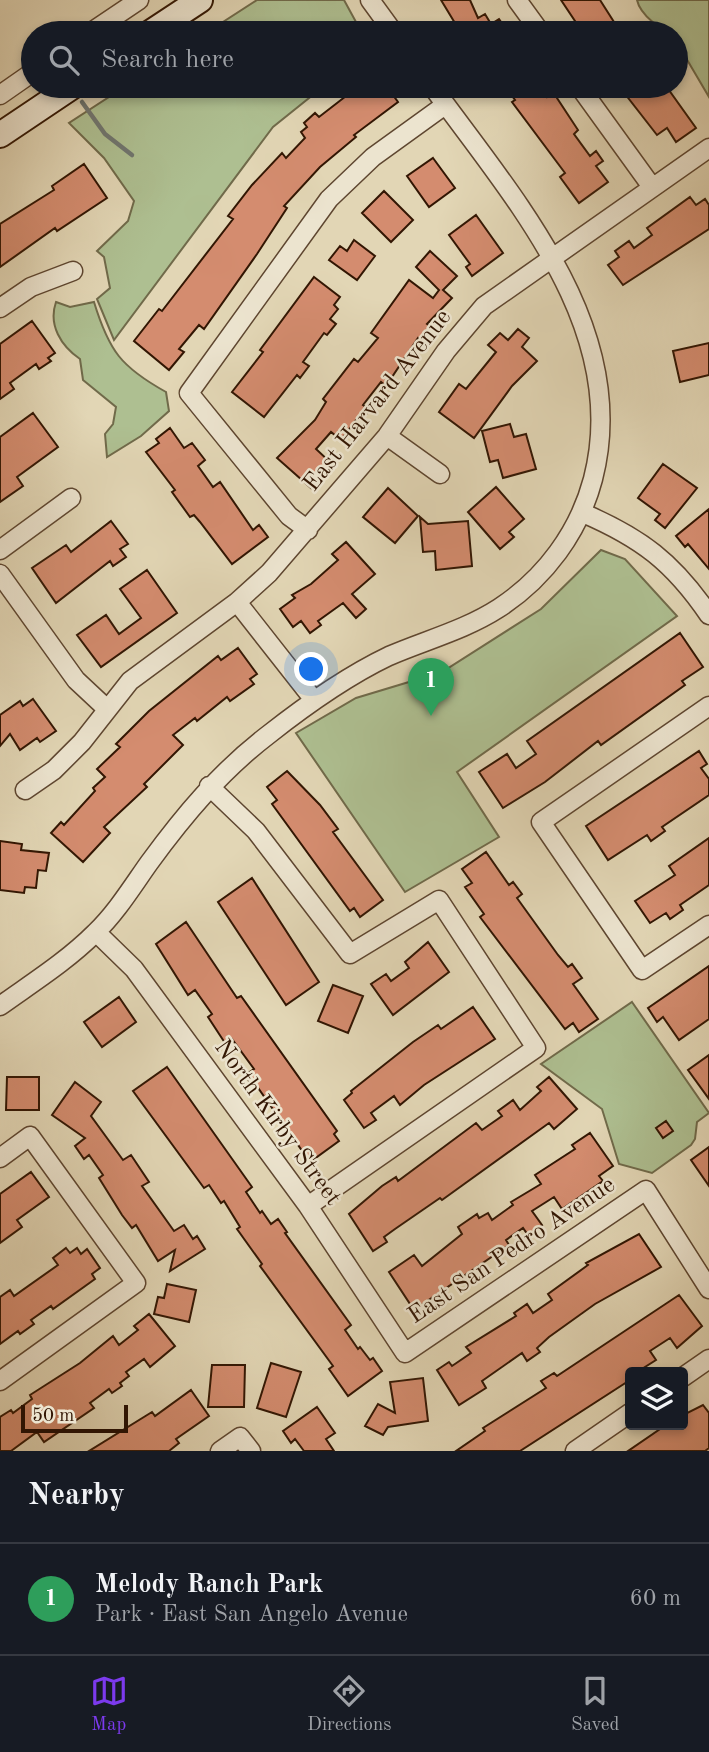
<!DOCTYPE html>
<meta charset="utf-8">
<style>
:root{--surface:#171b24;--page:#20242c;--text:#f1f3f6;--muted:#9ea1a6;--line:#363941;--accent:#7c3aed}
body{margin:0;font-family:"Old Standard TT",serif;background:var(--page);color:var(--text)}
.controls{position:absolute;right:21px;bottom:21px;display:grid;overflow:hidden;border-radius:7px;box-shadow:0 4px 10px #0003}
.controls button{width:63px;height:63px;display:grid;place-items:center;padding:0;border:0;border-bottom:2px solid var(--line);background:var(--surface);color:var(--text);font:35px sans-serif}
.scale{position:absolute;left:21px;bottom:18px;width:107px;box-sizing:border-box;padding-left:7px;border:4px solid #321603;border-top:0;font-size:19px;line-height:24px;white-space:nowrap;color:#321603;-webkit-text-stroke:5px #ece4cf;paint-order:stroke}
.you{position:absolute;left:312px;top:670px;width:24px;height:24px;margin:-18px;border:5px solid #fff;border-radius:50%;background:#1a73e8;box-shadow:0 0 0 10px #1a73e833}
.badge{display:grid;place-items:center;width:46px;height:46px;border-radius:50%;background:var(--accent);color:#fff;font-size:23px;font-weight:700}
.pin{position:absolute;translate:-50% -58px;filter:drop-shadow(0 2px 4px #0008)}
.pin::after{content:'';position:absolute;top:37px;width:24px;height:21px;background:inherit;clip-path:polygon(0 0,100% 0,50% 100%)}
.list{margin:0;padding:0;list-style:none}
h2{display:flex;justify-content:space-between;align-items:center;height:91px;margin:0;padding:0 28px;font-size:30px}
h2 small{font-size:23px;font-weight:400;color:var(--muted)}
.list li{display:grid;grid-template-columns:46px 1fr auto;gap:21px;align-items:center;box-sizing:border-box;height:112px;padding:0 28px;border-top:2px solid var(--line)}
.list b{display:block;font-size:26px;white-space:nowrap}
.list p{margin:0;font-size:23px;white-space:nowrap;color:var(--muted)}
.list em{font-size:23px;font-style:normal;color:var(--muted)}
.icon{flex:none;width:38px;height:38px;fill:none;stroke:currentColor;stroke-width:2;stroke-linecap:round;stroke-linejoin:round}
.map{position:relative;flex:none;width:709px;height:1451px;overflow:hidden}
.search{position:absolute;background:var(--surface);box-shadow:0 4px 10px #0003;left:21px;right:21px;top:21px;height:77px;display:flex;align-items:center;gap:18px;box-sizing:border-box;padding:0 24px;border-radius:38px;color:var(--muted);font-size:26px}
.sheet{height:203px;background:var(--surface)}
nav{display:flex;justify-content:space-around;align-items:center;box-sizing:border-box;height:98px;border-top:2px solid var(--line);background:var(--surface);font-size:19px;color:var(--muted)}
nav a{display:grid;justify-items:center;gap:4px}
nav .on{color:var(--accent)}
.map>svg:first-child{display:block}
.green{fill:#aebf91;stroke:#706a4a;stroke-width:2}
.lines{fill:none;stroke-linecap:round;stroke-linejoin:round}
.stream{stroke:#707670;stroke-width:4.5}
.building{fill:#d48c6f;stroke:#321603;stroke-width:2}
.minor-casing{stroke:#5e4630;stroke-width:21}
.secondary-casing{stroke:#321603;stroke-width:28}
.minor{stroke:#ece4cf;stroke-width:18}
.secondary{stroke:#ece4cf;stroke-width:24}
.labels{text-anchor:middle;dominant-baseline:central;stroke-width:5;stroke-linejoin:round;paint-order:stroke}
.street-label{font-size:24px;fill:#321603;stroke:#ece4cf}
</style>
<div class="map">
<svg width="709" height="1451" viewBox="0 0 709 1451">
<rect width="100%" height="100%" fill="#e2d6b5"/>
<filter id="stains"><feTurbulence type="fractalNoise" baseFrequency=".00286" numOctaves="4"/><feColorMatrix values="0 0 0 0 .2 0 0 0 0 .09 0 0 0 0 .02 0 0 0 .5 -.17"/></filter>
<radialGradient id="worn" r=".72"><stop offset=".6" stop-color="#630" stop-opacity="0"/><stop offset="1" stop-color="#630" stop-opacity=".3"/></radialGradient>
<path class="green" d="M257,0h87l18,33h-156z
M637,0h72v97l-33,-56v-8c-14,0 -36,-19 -39,-33z
M126,86h198l-51,41 -159,213 -17,-41 13,-11 -6,-31 -7,-6 31,-30 6,-20 -30,-43 -35,-35z
M56,302l14,5 24,-5c15,49 27,65 72,90l3,19 -28,25 -34,21 -2,-23 8,-10 3,-17 -33,-27 -3,-21c-19,-13 -32,-34 -24,-57z
M601,550l24,9 52,57 -220,156 42,65 -94,55 -109,-159 60,-35 86,-26 99,-63z
M632,1002l77,111 -12,9 -2,17 -4,6 -39,28 -33,-9 -17,-55 -61,-45z"/>
<g class="lines">
<path class="stream" d="M82,102l23,32 27,21"/>
</g>
<path class="building" d="M441,0h29l8,18 7,-4 6,10 8,-5 10,14h-48z
M561,0h39l21,33h-38z
M359,86h16l8,10 7,-5 8,11 -44,33 2,2 -36,30 -36,39 3,2 -30,46 -53,75 -5,-4 -20,24 5,3 -15,18 -35,-29 25,-32 3,2 71,-92 -5,-3 24,-31 30,-32 4,5 19,-20 -4,-6 6,-5 -3,-4 11,-10 4,4z
M505,86h34l8,11 6,-5 25,38 -4,4 16,22 6,-5 7,10 -7,5 12,16 -29,21 -19,-26 5,-4 -53,-71 3,-2z
M628,86h38l30,42 -20,14 -9,-14 -10,7 -35,-45z
M433,158l22,30 -26,19 -22,-31z
M84,164l23,34 -50,33 -2,-3 -55,39v-43l54,-34 -2,-4z
M384,191l29,29 -22,22 -29,-29z
M690,197l6,8 9,-6 4,6v24l-86,56 -15,-20 11,-8 -4,-6 14,-10 5,7 18,-13 -5,-7z
M476,215l27,38 -31,23 -6,-9 4,-3 -21,-29z
M354,240l21,16 -18,24 -28,-20 11,-14 7,5z
M430,251l27,25 -14,14 9,8 -25,26 4,3 -10,13 -3,-2 -32,48 -5,-4 -18,23 7,5 -8,9 -3,-3 -18,24 -10,-8 -15,17 15,14 -20,25 -34,-30 38,-38 11,-18 -3,-3 31,-40 4,3 20,-24 -7,-5 38,-53 24,18 6,-8 -23,-23z
M314,277l26,20 -6,8 4,4 -8,10 6,5 -9,11 -3,-2 -21,29 6,4 -9,12 -3,-3 -33,42 -32,-25 31,-40 -3,-2z
M32,321l23,32 -7,5 3,3 -12,8 -3,-5 -26,19 4,6 -14,10v-55z
M518,329l11,9 -7,9 15,14 -25,25 -38,52 -35,-26 20,-28 7,5 30,-37 -8,-7 12,-12 8,7z
M709,343v32l-29,7 -7,-31z
M33,413l25,34 -41,30 6,9 -23,16v-65z
M510,424l4,13 12,-3 10,35 -33,9 -5,-18 -8,2 -8,-31z
M170,428l14,20 8,-5 13,17 -7,6 15,21 7,-5 33,48 6,-5 9,12 -36,27 -32,-42 -6,-7 -4,2 -18,-25 3,-2 -29,-38 13,-9 -3,-4z
M663,464l34,24 -32,40 -10,-8 5,-6 -22,-16z
M496,487l28,32 -15,13 5,5 -14,12 -32,-37z
M388,488l30,28 -23,27 -32,-26z
M709,509v60l-21,-25 -3,3 -9,-11z
M420,517l8,7 40,-3 4,45 -36,4 -1,-19 -12,1z
M111,521l17,23 -8,5 6,8 -13,9 -3,-5 -54,42 -24,-35 34,-23 5,7z
M346,542l29,32 -23,20 14,15 -10,9 -13,-15 -25,18 3,4 -11,8 -9,-12 -8,6 -13,-18 15,-11 -3,-3 19,-11 27,-24 -6,-6z
M147,570l30,43 -76,54 -24,-32 29,-20 13,19 22,-16 -21,-29z
M680,633l23,34 -21,14 3,4 -84,60 -3,-4 -53,41 -42,26 -24,-36 28,-18 9,14 20,-14 -9,-13z
M238,648l19,26 -7,5 4,5 -24,17 -3,-4 -30,24 -2,-3 -22,17 10,10 -39,39 3,3 -43,40 6,6 -27,29 -32,-29 10,-11 3,3 31,-34 -2,-3 12,-11 -8,-8 23,-22 -4,-3 33,-33 69,-55 3,4z
M33,699l23,32 -16,11 -3,-4 -17,12 -10,-16 -10,12v-31l20,-14 3,5z
M699,751l8,13 -6,4 8,11v16l-47,32 3,4 -14,10 -4,-6 -39,25 -22,-34z
M287,771l33,34 18,24 -5,3 50,68 -23,17 -6,-9 -4,3 -78,-107 5,-4 -10,-13z
M709,838v47l-29,20 3,5 -13,9 -4,-6 -16,10 -15,-22 40,-26 -6,-9z
M0,841l22,3 -1,6 28,3 -3,18 -8,-1 -2,18 -11,-1 -1,6 -24,-3z
M486,852l23,33 4,-3 9,12 -5,4 41,57 10,12 4,-3 10,14 -9,6 25,35 -19,13 -6,-9 -8,6 -85,-112 4,-3 -19,-27 7,-4 -10,-14z
M252,878l67,104 -33,23 -68,-103z
M186,922l51,76 4,-2 96,135 -3,3 5,7 -29,21 -54,-77 -3,1 -8,-11 9,-6 -22,-30 -7,4 -17,-26 4,-3 -17,-24 -7,5 -32,-51z
M428,942l21,30 -56,43 -22,-31 15,-10 5,7 18,-13 -4,-6z
M709,966v53l-30,21 -16,-23 -6,5 -9,-14z
M333,985l30,11 -15,37 -30,-12z
M119,997l17,25 -34,25 -18,-25z
M473,1007l22,32 -71,46 -24,20 -6,-9 -23,17 5,7 -12,8 -20,-28 8,-7 -1,-2 62,-49 25,-17 3,4z
M709,1055v44l-21,-29z
M167,1067l85,120 -6,5 14,21 2,-2 9,13 7,-5 9,13 -2,1 66,92 -6,5 13,19 2,-2 10,13 3,-2 9,13 -34,25 -19,-27 4,-3 -73,-100 2,-2 -25,-35 3,-2 -16,-26 -3,2 -12,-18 -5,3 -71,-97z
M7,1077h32v33h-33z
M549,1077l28,32 -23,20 -5,-6 -107,77 -2,-2 -45,31 -11,8 3,5 -14,9 -24,-37 33,-28 14,-9 2,4 78,-58 6,7 20,-14 -4,-5 15,-11 7,10 21,-19 -4,-4z
M75,1082l26,20 -10,14 32,44 8,-5 18,27 -7,4 32,45 10,-6 9,14 4,-3 8,13 -35,22 5,-21 -17,11 -22,-36 -4,3 -10,-13 -23,-37 4,-3 -14,-20 -5,4 -9,-13 10,-8 -33,-23z
M666,1121l7,10 -10,7 -7,-10z
M590,1133l23,33 -14,10 4,5 -41,28 -8,-12 -22,14 10,14 -14,10 -5,-7 -17,12 3,5 -95,65 -25,-38 25,-17 8,11 40,-32 -4,-7 19,-13 2,4 9,-5 4,7 21,-15 -2,-3 30,-18 -6,-9 40,-26 -3,-4z
M709,1147v39l-18,-26z
M31,1172l18,25 -32,23 5,7 -22,16v-49z
M639,1234l22,33 -66,37 -46,33 -12,11 3,4 -13,9 -5,-8 -40,28 4,7 -27,17 -22,-35 12,-8 3,4 19,-13 -5,-6 50,-31 -2,-3 13,-9 6,9 19,-13 -4,-6 40,-29 -2,-2z
M66,1248l4,5 7,-5 4,6 6,-5 13,19 -8,6 3,5 -42,30 -2,-3 -20,14 3,4 -14,10 -2,-3 -18,13v-47l10,-7 4,6 44,-31 -5,-7z
M167,1284l29,6 -7,32 -35,-8 4,-17 6,1z
M679,1295l23,31 -25,22 -7,-10 -20,13 6,9 -19,12h-7v8l-110,71h-64l29,-20 -2,-3 63,-40 -5,-7 13,-8 3,3z
M149,1314l26,32 -25,21 -6,-8 -18,13 3,4 -9,7 2,3 -10,7 -3,-4 -19,14 4,5 -50,34 -7,-10 -26,19h-11v-34l11,-7 2,3 19,-14 -2,-4 50,-32 33,-27 6,9 19,-15 -4,-4z
M271,1363l30,9 -15,45 -29,-9z
M212,1365h33l-1,42h-36z
M423,1378l5,43 -40,6 -5,8 -18,-9 13,-22 17,9 -5,-31z
M191,1390l18,26 -33,23 3,4 -10,8h-80l63,-39 3,4z
M703,1405l6,8v35l-4,3h-77l38,-26h17v-10z
M317,1407l18,26 -9,6 8,12h-30l-9,-12 -4,4 -8,-12z"/>
<g class="lines">
<defs>
<path id="minor" d="M370,0l24,33
M517,0l24,33
M90,33l49,-33
M579,86l73,101
M0,95l33,-23
M0,308l31,-21 42,-16
M387,436l53,38
M583,513c58,25 90,49 126,102
M308,530l-19,-14 -100,-123 140,-194 44,-42 72,-52
M0,550l71,-52
M0,574l76,106 31,29
M237,602l77,98
M709,706l-168,116 101,148 67,-45
M209,786l47,45 94,123 89,-54 97,148 -228,158
M25,790l29,-20 28,-28 48,-61 107,-79 32,-29 118,-137 59,-85 38,-45 225,-158
M96,932l38,37 174,237 97,147 241,-163 63,99
M0,1006c32,-23 67,-45 95,-73 21,-20 37,-46 54,-70 35,-48 72,-92 119,-128 38,-30 77,-58 121,-79 37,-16 76,-26 110,-48 46,-30 80,-76 94,-129 39,-150 -80,-281 -161,-393
M0,1158l30,-22 106,147 -136,98
M683,1377l26,-18
M220,1451l20,-14 11,14
M575,1451l55,-38"/>
<path id="secondary" d="M150,33l50,-33
M0,135l73,-49"/>
</defs>
<use href="#minor" class="minor-casing"/>
<use href="#secondary" class="secondary-casing"/>
<use href="#minor" class="minor"/>
<use href="#secondary" class="secondary"/>
</g>
<g class="labels">
<g class="street-label">
<text transform="translate(378 401) rotate(-52)">East Harvard Avenue</text>
<text transform="translate(277 1123) rotate(54)">North Kirby Street</text>
<text transform="translate(512 1251) rotate(-34)">East San Pedro Avenue</text>
</g>
</g>
<rect width="100%" height="100%" filter="url(#stains)"/>
<rect width="100%" height="100%" fill="url(#worn)"/>
</svg>
<div class="controls">
<button><svg class="icon" aria-label="layers" viewBox="0 0 24 24"><path d="M12 4l9 5-9 5-9-5zM3 14l9 5 9-5"/></svg></button>
</div>
<div class="scale">50 m</div>
<div class="you"></div>
<div class="pin badge" style="left:431px;top:716px;background:#2e9e5b">1</div>
<div class="search"><svg class="icon" aria-label="search" viewBox="0 0 24 24"><circle cx="10" cy="10" r="6"/><path d="M15 15l6 6"/></svg>Search here</div>
</div>
<section class="sheet">
<h2>Nearby<small></small></h2>
<ul class="list">
<li><span class="badge" style="background:#2e9e5b">1</span><div><b>Melody Ranch Park</b><p>Park · East San Angelo Avenue</p></div><em>60 m</em></li>
</ul>
</section>
<nav>
<a class="on"><svg class="icon" aria-label="map" viewBox="0 0 24 24"><path d="M3 6l6-2 6 2 6-2v14l-6 2-6-2-6 2zM9 4v14M15 6v14"/></svg>Map</a>
<a><svg class="icon" aria-label="directions" viewBox="0 0 24 24"><path d="M12 3l9 9-9 9-9-9zM9 14v-3h6M13 9l2 2-2 2"/></svg>Directions</a>
<a><svg class="icon" aria-label="saved" viewBox="0 0 24 24"><path d="M7 4h10v16l-5-4-5 4z"/></svg>Saved</a>
</nav>
